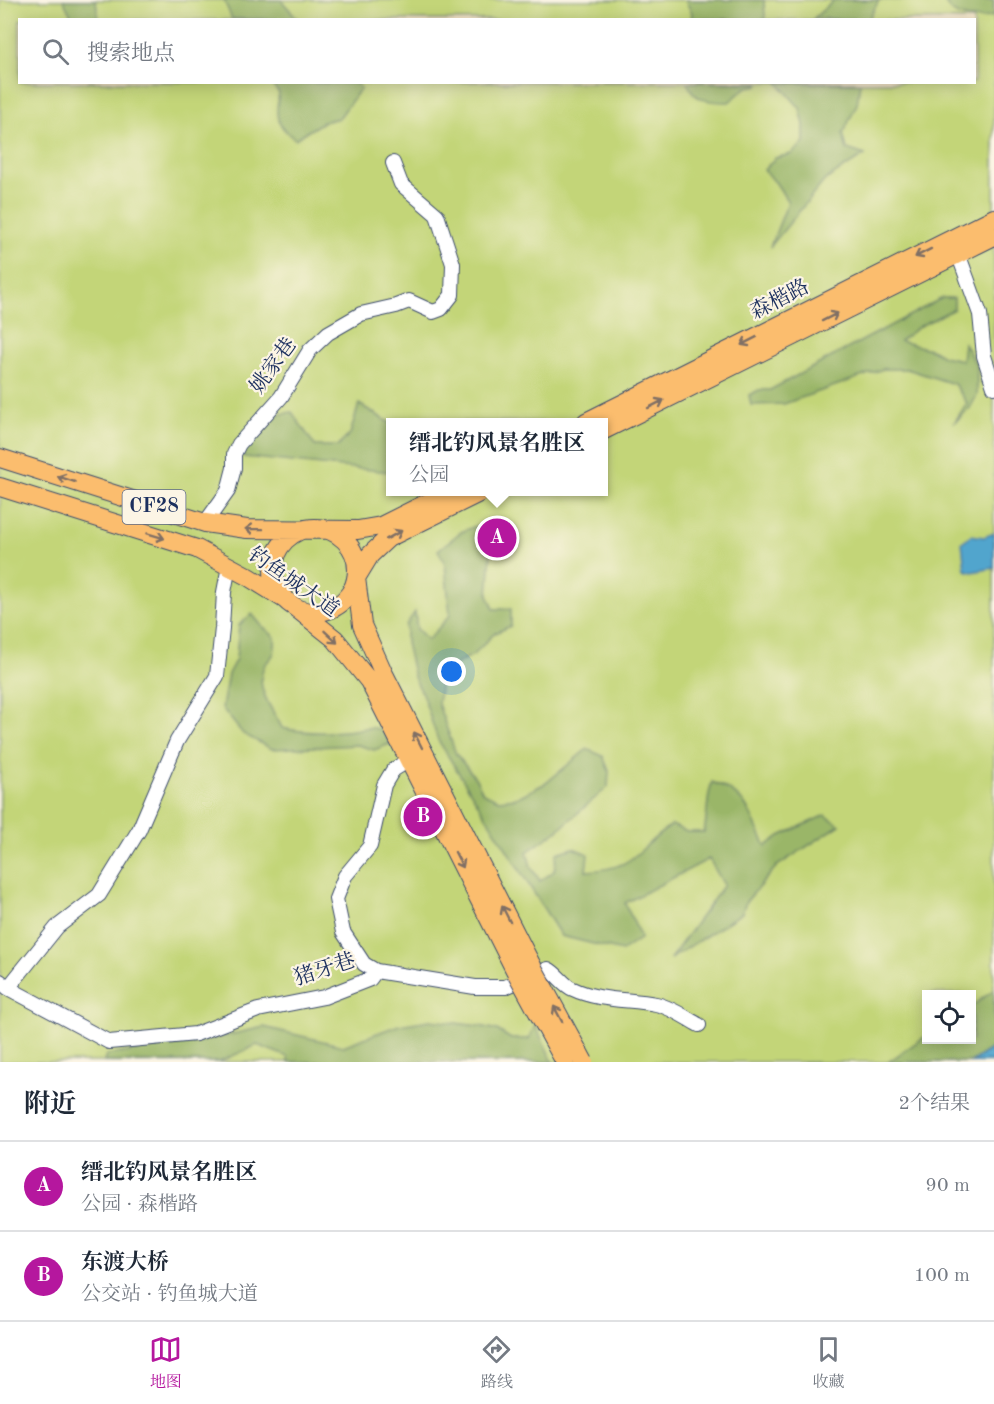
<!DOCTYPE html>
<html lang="zh">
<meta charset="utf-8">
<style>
:root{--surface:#fff;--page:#f2f2f3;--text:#1f2937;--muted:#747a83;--line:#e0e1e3;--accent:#b5179e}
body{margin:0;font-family:"Old Standard TT","Noto Serif SC",serif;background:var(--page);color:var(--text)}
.controls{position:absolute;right:18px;bottom:18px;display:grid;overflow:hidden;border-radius:0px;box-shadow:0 3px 15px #0003}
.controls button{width:54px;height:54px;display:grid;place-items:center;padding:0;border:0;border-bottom:2px solid var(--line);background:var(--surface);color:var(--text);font:30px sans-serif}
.you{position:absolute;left:452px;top:672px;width:21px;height:21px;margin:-15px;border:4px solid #fff;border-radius:50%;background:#1a73e8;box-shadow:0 0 0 9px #1a73e833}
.badge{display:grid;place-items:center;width:39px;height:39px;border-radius:50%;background:var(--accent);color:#fff;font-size:20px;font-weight:700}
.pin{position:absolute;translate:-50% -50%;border:3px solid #fff;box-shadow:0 2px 6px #0006}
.popup{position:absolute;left:386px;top:418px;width:222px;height:78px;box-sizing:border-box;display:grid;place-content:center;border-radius:0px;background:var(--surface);filter:drop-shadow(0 2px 4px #0005);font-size:20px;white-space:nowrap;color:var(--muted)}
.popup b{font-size:22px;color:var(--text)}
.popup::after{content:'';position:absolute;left:50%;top:100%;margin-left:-12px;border:12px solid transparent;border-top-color:var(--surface)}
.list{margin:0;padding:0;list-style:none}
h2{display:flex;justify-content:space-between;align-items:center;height:78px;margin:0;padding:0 24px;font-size:26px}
h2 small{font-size:20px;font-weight:400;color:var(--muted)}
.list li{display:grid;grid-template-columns:39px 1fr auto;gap:18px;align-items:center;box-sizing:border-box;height:90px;padding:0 24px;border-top:2px solid var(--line)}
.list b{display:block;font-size:22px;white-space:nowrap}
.list p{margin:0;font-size:20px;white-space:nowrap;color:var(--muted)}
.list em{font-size:20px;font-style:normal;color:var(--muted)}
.icon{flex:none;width:33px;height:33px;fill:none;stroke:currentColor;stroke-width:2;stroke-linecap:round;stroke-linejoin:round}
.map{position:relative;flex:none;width:994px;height:1062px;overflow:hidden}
.search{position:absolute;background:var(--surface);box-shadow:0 3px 15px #0003;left:18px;right:18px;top:18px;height:66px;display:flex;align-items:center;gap:15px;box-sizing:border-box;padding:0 21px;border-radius:0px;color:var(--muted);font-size:22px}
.sheet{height:258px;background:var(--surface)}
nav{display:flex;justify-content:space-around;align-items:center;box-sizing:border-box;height:84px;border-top:2px solid var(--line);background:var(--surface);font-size:16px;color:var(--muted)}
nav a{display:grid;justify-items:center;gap:3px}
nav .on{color:var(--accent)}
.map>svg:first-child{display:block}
.green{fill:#c3d578;stroke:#6f826b;stroke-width:1.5;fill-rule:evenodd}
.forest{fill:#9ab668;stroke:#5a7263;stroke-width:1.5}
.water{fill:#51a5cd;stroke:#366a96;stroke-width:1.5}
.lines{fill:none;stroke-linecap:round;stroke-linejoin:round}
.minor-casing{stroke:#3b4a6d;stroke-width:16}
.major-casing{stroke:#3b4a6d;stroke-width:20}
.minor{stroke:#fff;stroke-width:14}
.major{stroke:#fbbd6e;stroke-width:18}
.major-bridge-casing{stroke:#3b4a6d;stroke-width:20;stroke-linecap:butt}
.major-bridge{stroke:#fbbd6e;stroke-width:18}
.oneway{stroke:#806f65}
.labels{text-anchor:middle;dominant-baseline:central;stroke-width:4.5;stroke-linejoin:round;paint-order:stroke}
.shield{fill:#fcf5e5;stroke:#5e6a86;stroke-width:1.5}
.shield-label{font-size:20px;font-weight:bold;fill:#1b2f5e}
.street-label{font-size:21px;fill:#1b2f5e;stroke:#fcf5e5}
</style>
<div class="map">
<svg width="994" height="1062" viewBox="0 0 994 1062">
<rect width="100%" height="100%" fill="#fcf5e5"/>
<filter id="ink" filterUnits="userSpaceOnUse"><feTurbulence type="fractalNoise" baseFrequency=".0167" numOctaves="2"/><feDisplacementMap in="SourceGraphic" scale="12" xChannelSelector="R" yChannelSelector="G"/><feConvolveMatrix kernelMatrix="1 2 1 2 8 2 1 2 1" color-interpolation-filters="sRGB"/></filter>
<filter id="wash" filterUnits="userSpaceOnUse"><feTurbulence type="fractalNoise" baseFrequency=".008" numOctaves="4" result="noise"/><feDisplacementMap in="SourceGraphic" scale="24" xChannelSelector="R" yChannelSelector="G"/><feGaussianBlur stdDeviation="1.35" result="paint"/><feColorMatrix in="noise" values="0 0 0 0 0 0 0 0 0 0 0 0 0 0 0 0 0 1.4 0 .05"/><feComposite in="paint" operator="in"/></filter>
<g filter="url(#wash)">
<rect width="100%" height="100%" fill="#f1e2c3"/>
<path class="green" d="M0,0h994v1062h-994zM20,20h954v62h-954zM390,422h214v70h-214zM926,994h46v46h-46z"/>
<path class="forest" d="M63,0h33l2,19h-25z
M224,0h57l17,19h-66z
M685,0h79l1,17 -1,3 -73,-1 1,-6z
M834,0h45l-10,19h-56z
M944,0h50v16c-19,4 -42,5 -50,-16z
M270,83h85l6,5 -22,30 -16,4 -28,17c-20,-15 -20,-22 -16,-46z
M688,83v-1l71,1v2l-12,2 -18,15c-17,0 -36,0 -41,-19z
M778,83h82l-3,21 -14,30 4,15 18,6 -40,25 -55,67 18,-45 -12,-19 -12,-13 11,-12 16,-4 13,-11v-18l-4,-17z
M942,298h12v11l-34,17 -20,15 33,9 10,6 19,4 2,-17 13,23v29l-7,13 -16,15 13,-20 -13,-19 -47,-15h-24l-99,35 -33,1 -2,-10 10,-5h11z
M359,404l31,19v49l-146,-15 -3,-4 35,-38 16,-3 23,34h23l12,-12z
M476,526l17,3 -5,66 6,14h17v17l-16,7 -22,22 -15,8 -12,10 -6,14 -2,17 18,50 20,25 7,14 16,7 17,-2 30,-15 41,-34 16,7 6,15 -1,16 -51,44 -30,21 4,15 9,14 14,-10 3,-18 16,-5 15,6 -2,17c52,-2 49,-22 86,-46l15,7h17c4,-17 2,-32 8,-50 39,14 36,32 54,64l14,-10 45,-21 15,10 -63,41 -31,36 -4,11 -72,46 54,-74 -15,-26 -84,44 16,35 -19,13 -61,-15 -123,-196 -16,-47 -8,-16 -8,-34v-18l9,-13 2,17 11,11 22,-25 -5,-51 -7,-14 23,-18z
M252,614l10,12 13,11c0,5 1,13 -2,18 -2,4 -7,7 -9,11 -10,23 9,43 18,62 21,5 41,5 63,3 19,-1 18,-6 38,-1l7,14 -16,6 -16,-5 -86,4 -29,-15 -21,-26 6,-34 8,-15 3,-34z
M994,990v57l-23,15h-83l38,-26v4h46v-34z
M430,1020l50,6 17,4 14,9h18l6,-14 18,37h-265v-5l-31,-12 -38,17h-115l2,-7 91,-13 67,-15 79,19 56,-21z"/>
<path class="water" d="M994,533v35l-22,4 -7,-2 -3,-28 9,-7 13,2z
M994,1047v15h-23z"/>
</g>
<g filter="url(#ink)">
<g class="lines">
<defs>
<path id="minor" d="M955,245l25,69 4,42 10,31
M205,523l23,-32 6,-23v-14l5,-10 42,-47 29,-47 18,-17 33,-19 35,-8 13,-5 24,11 8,-3 11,-14 1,-31 -16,-49 -36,-31 -8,-21
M376,971l-12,-7 -21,-32 -7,-33 9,-23 25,-30 14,-61 9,-15 16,-10
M0,981l8,7 101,54 87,-8 62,-24 66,-13 46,-18 6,-8 99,16h30l43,-18c10,5 15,16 25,20 25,12 56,10 83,15 15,3 30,14 43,21
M8,988l49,-61 42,-32 40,-65 38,-89 40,-65 5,-48 2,-36 5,-26"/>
<path id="major" d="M586,422l408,-204
M604,430l390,-194
M0,458l205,65 42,6 111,1 23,-4 68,-34
M0,487l197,62 52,28 37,23 49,39 34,42 148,293
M273 570a42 42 0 1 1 84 0a42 42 0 1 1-84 0Z
M356,578l6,47 21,47 149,294
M356,578l14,-23 18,-17 93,-46"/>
</defs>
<use href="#minor" class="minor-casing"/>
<use href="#major" class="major-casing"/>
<use href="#minor" class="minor"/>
<use href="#major" class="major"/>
<defs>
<path id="major-bridge" d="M532,966l52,96
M517,974l48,88"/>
</defs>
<use href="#major-bridge" class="major-bridge-casing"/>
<use href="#major-bridge" class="major-bridge"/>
</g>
<defs><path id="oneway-shaft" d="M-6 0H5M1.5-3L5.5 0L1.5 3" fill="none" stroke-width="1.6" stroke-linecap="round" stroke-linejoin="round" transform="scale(1.5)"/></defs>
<g class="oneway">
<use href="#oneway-shaft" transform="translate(923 253) rotate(153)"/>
<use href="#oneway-shaft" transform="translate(830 317) rotate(-27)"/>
<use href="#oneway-shaft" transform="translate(749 341) rotate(153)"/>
<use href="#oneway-shaft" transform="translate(656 404) rotate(-27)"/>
<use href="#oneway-shaft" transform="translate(66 479) rotate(-162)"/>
<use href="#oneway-shaft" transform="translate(254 529) rotate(-179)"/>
<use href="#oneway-shaft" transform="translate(394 535) rotate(-29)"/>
<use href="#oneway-shaft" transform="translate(156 536) rotate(17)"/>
<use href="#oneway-shaft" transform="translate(331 637) rotate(43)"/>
<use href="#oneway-shaft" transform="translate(418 740) rotate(-117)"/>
<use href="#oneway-shaft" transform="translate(459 860) rotate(63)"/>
<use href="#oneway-shaft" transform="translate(506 914) rotate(-117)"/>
<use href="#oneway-shaft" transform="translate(558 1014) rotate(-118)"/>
</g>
</g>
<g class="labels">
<rect class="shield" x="122.5" y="490" width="63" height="34" rx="4.5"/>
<g class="shield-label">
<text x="154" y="507">CF28</text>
</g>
<g class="street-label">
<text transform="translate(780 300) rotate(-27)">森楷路</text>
<text transform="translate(274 366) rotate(-54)">姚家巷</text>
<text transform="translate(293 583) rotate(35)">钓鱼城大道</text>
<text transform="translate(325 970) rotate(-18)">猪牙巷</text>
</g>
</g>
</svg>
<div class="controls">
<button><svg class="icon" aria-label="locate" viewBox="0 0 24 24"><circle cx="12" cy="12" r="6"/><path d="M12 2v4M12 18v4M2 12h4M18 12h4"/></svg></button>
</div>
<div class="you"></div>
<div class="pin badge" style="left:497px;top:538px">A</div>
<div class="popup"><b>缙北钓风景名胜区</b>公园</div>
<div class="pin badge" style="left:423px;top:817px">B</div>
<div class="search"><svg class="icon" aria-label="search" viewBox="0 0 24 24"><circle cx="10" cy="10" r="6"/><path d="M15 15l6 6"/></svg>搜索地点</div>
</div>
<section class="sheet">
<h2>附近<small>2个结果</small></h2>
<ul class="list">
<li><span class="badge">A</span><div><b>缙北钓风景名胜区</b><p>公园 · 森楷路</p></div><em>90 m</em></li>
<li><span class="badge">B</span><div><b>东渡大桥</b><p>公交站 · 钓鱼城大道</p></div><em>100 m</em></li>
</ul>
</section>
<nav>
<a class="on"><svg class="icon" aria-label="map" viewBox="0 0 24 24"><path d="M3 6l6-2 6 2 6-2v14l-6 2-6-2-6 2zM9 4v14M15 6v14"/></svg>地图</a>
<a><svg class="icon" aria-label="directions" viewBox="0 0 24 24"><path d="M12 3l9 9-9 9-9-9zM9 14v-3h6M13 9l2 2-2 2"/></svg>路线</a>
<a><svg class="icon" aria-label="saved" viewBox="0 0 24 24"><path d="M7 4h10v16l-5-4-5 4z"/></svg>收藏</a>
</nav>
